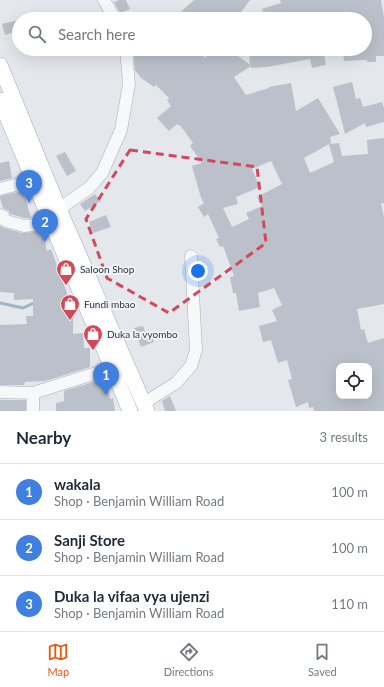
<!DOCTYPE html>
<meta charset="utf-8">
<style>
:root{--surface:#fff;--page:#f6f6f7;--text:#1f2937;--muted:#747a83;--line:#e0e1e3;--accent:#ea580c}
body{margin:0;font-family:Lato,sans-serif;background:var(--page);color:var(--text)}
.controls{position:absolute;right:12px;bottom:12px;display:grid;overflow:hidden;border-radius:8px;box-shadow:0 4px 16px #0002}
.controls button{width:36px;height:36px;display:grid;place-items:center;padding:0;border:0;border-bottom:1px solid var(--line);background:var(--surface);color:var(--text);font:20px sans-serif}
.you{position:absolute;left:198px;top:271px;width:14px;height:14px;margin:-10px;border:3px solid #fff;border-radius:50%;background:#1a73e8;box-shadow:0 0 0 6px #1a73e833}
.badge{display:grid;place-items:center;width:26px;height:26px;border-radius:50%;background:var(--accent);color:#fff;font-size:13px;font-weight:700}
.pin{position:absolute;translate:-50% -33px;filter:drop-shadow(0 1px 2px #0008)}
.pin::after{content:'';position:absolute;top:21px;width:14px;height:12px;background:inherit;clip-path:polygon(0 0,100% 0,50% 100%)}
.list{margin:0;padding:0;list-style:none}
h2{display:flex;justify-content:space-between;align-items:center;height:52px;margin:0;padding:0 16px;font-size:17px}
h2 small{font-size:13px;font-weight:400;color:var(--muted)}
.list li{display:grid;grid-template-columns:26px 1fr auto;gap:12px;align-items:center;box-sizing:border-box;height:56px;padding:0 16px;border-top:1px solid var(--line)}
.list b{display:block;font-size:15px;white-space:nowrap}
.list p{margin:0;font-size:13px;white-space:nowrap;color:var(--muted)}
.list em{font-size:13px;font-style:normal;color:var(--muted)}
.icon{flex:none;width:22px;height:22px;fill:none;stroke:currentColor;stroke-width:2;stroke-linecap:round;stroke-linejoin:round}
.map{position:relative;flex:none;width:384px;height:411px;overflow:hidden}
.search{position:absolute;background:var(--surface);box-shadow:0 4px 16px #0002;left:12px;right:12px;top:12px;height:44px;display:flex;align-items:center;gap:10px;box-sizing:border-box;padding:0 14px;border-radius:22px;color:var(--muted);font-size:15px}
.sheet{height:220px;background:var(--surface)}
nav{display:flex;justify-content:space-around;align-items:center;box-sizing:border-box;height:56px;border-top:1px solid var(--line);background:var(--surface);font-size:11px;color:var(--muted)}
nav a{display:grid;justify-items:center;gap:2px}
nav .on{color:var(--accent)}
.map>svg:first-child{display:block}
.lines{fill:none;stroke-linecap:round;stroke-linejoin:round}
.stream{stroke:#9fb4cc;stroke-width:3}
.building{fill:#bbc0ca;fill-rule:evenodd}
.minor-casing{stroke:#a9aeb7;stroke-width:13}
.major-casing{stroke:#a3abb8;stroke-width:16}
.minor{stroke:#f7f8fa;stroke-width:12}
.major{stroke:#fff;stroke-width:15}
.marked{fill:none;stroke:#d1495b;stroke-width:3;stroke-dasharray:8 5;stroke-linejoin:round}
.labels{text-anchor:middle;dominant-baseline:central;stroke-width:3.5;stroke-linejoin:round;paint-order:stroke}
.poi-label{font-size:10px;fill:#2b3445;stroke:#f4f6f9;text-anchor:start}
</style>
<div class="map">
<svg width="384" height="411" viewBox="0 0 384 411">
<rect width="100%" height="100%" fill="#e4e7ec"/>
<g class="lines">
<path class="stream" d="M0,303l23,5 13,-6"/>
</g>
<path class="building" d="M119,0h7l4,9 -10,4 -6,-11z
M194,0h56l-14,19h-63z
M280,0h101l3,17v39h-8v6h-9v-2l-23,1 -1,-12h22v-30h-100l-3,-10 19,-6z
M19,20v11l-14,4 -3,-11z
M146,49h51l8,9 6,-9h18l21,16 -1,-16h74l3,16 -14,3 -2,-9 -43,8 -16,1v-2l-17,11 12,18 23,-7v-1l22,-4 5,28 22,-13 22,36 -10,3 1,6 -27,15 6,15 24,-11 -5,-18 10,-1 3,13 26,-2 -1,-14 17,-2v65h-3l3,14v87l-27,5 4,21 3,-1 4,14 16,-5v73h-70l-1,-4 -4,1 -1,-6 -12,5 -8,-27 4,-1 -5,-19 -9,3 -7,-23 -8,2 -4,-16 18,-5 -5,-11 10,-5 -8,-17 -16,5 2,14 -21,4 -3,-18h-3l-3,-16 4,-1 -11,-30 -3,1 -4,-8 3,-1 -11,-24 -4,3 -6,-10 6,-4 -3,-5 -9,-32 10,-3 -12,-17 3,-3 -13,-18 -1,1 -2,-2 -8,7 -12,-13 14,-12 -4,-6 2,-2 -13,-13 -2,2 -13,-9 -6,-8 -1,-14 3,-2 1,2zM271,161l11,23 -25,13 5,9 -16,7 3,6 -17,8 -9,-19 15,-4 -2,-7 24,-10 -8,-18zM339,366h30v30h-30z
M352,82l4,17 4,-1 3,9 19,-5 2,6v14l-18,5 -1,-4 -20,11 -12,-47z
M65,152l11,19 -9,5 -11,-20z
M9,161l3,17 -12,3v-18z
M23,191l8,27h-6l-15,-4 -1,-3 -6,-3 -3,-10v-2z
M95,194l6,7 -16,10 -5,-7z
M106,215l5,12 -18,6 -4,-11z
M0,226l4,2 18,5 12,-1 8,-2 5,21 4,-2 17,47 3,1 -1,19h3v18l10,-1 1,15h6v19l-45,14 -20,1 -1,3h-24v-60l27,-1 -1,-8h7v-17l-19,1v-7l-14,-1z
M143,326l3,8 4,-2 4,10 -13,5 -7,-19z
M103,379l1,6 3,-1 3,15 3,-1 2,13h-59v-8l8,-2v-10z
M170,396l6,15h-11l-3,-10z
M0,400h26v11h-26z"/>
<g class="lines">
<defs>
<path id="minor" d="M104,0l11,19
M0,189l19,-5 16,-3
M59,209l30,-21 13,-15 19,-43 8,-46 -3,-35
M0,215l3,1v3l3,2 18,5 9,-1 17,-6
M0,392l33,1 79,-25
M144,403l32,-20 15,-17 5,-16 -5,-94
M33,411v-18"/>
<path id="major" d="M0,65l59,144 88,202
M0,100l130,311"/>
</defs>
<use href="#minor" class="minor-casing"/>
<use href="#major" class="major-casing"/>
<use href="#minor" class="minor"/>
<use href="#major" class="major"/>
</g>
<path class="marked" d="M130,150l127,17 9,76 -97,70 -62,-35 -21,-59z"/>
<defs>
<symbol id="shop-pin" viewBox="-11 -11 22 30"><path d="M0 17L-7.5 6A9.5 9.5 0 1 1 7.5 6Z" fill="#d1495b" stroke="#f4f6f9"/><path d="M-5-2.5h2.3a2.7 3.5 0 0 1 5.4 0H5L5.5 6h-11ZM-1.5-2.5h3a1.5 2.3 0 0 0-3 0Z" fill="#fff"/></symbol>
</defs>
<g fill-rule="evenodd">
<use href="#shop-pin" x="55" y="258" width="22" height="30"/>
<use href="#shop-pin" x="59" y="293" width="22" height="30"/>
<use href="#shop-pin" x="82" y="323" width="22" height="30"/>
</g>
<g class="labels">
<g class="poi-label">
<text x="80" y="269">Saloon Shop</text>
<text x="84" y="304">Fundi mbao</text>
<text x="107" y="334">Duka la vyombo</text>
</g>
</g>
</svg>
<div class="controls">
<button><svg class="icon" aria-label="locate" viewBox="0 0 24 24"><circle cx="12" cy="12" r="6"/><path d="M12 2v4M12 18v4M2 12h4M18 12h4"/></svg></button>
</div>
<div class="you"></div>
<div class="pin badge" style="left:106px;top:395px;background:#3f7fe0">1</div>
<div class="pin badge" style="left:45px;top:242px;background:#3f7fe0">2</div>
<div class="pin badge" style="left:29px;top:203px;background:#3f7fe0">3</div>
<div class="search"><svg class="icon" aria-label="search" viewBox="0 0 24 24"><circle cx="10" cy="10" r="6"/><path d="M15 15l6 6"/></svg>Search here</div>
</div>
<section class="sheet">
<h2>Nearby<small>3 results</small></h2>
<ul class="list">
<li><span class="badge" style="background:#3f7fe0">1</span><div><b>wakala</b><p>Shop · Benjamin William Road</p></div><em>100 m</em></li>
<li><span class="badge" style="background:#3f7fe0">2</span><div><b>Sanji Store</b><p>Shop · Benjamin William Road</p></div><em>100 m</em></li>
<li><span class="badge" style="background:#3f7fe0">3</span><div><b>Duka la vifaa vya ujenzi</b><p>Shop · Benjamin William Road</p></div><em>110 m</em></li>
</ul>
</section>
<nav>
<a class="on"><svg class="icon" aria-label="map" viewBox="0 0 24 24"><path d="M3 6l6-2 6 2 6-2v14l-6 2-6-2-6 2zM9 4v14M15 6v14"/></svg>Map</a>
<a><svg class="icon" aria-label="directions" viewBox="0 0 24 24"><path d="M12 3l9 9-9 9-9-9zM9 14v-3h6M13 9l2 2-2 2"/></svg>Directions</a>
<a><svg class="icon" aria-label="saved" viewBox="0 0 24 24"><path d="M7 4h10v16l-5-4-5 4z"/></svg>Saved</a>
</nav>
